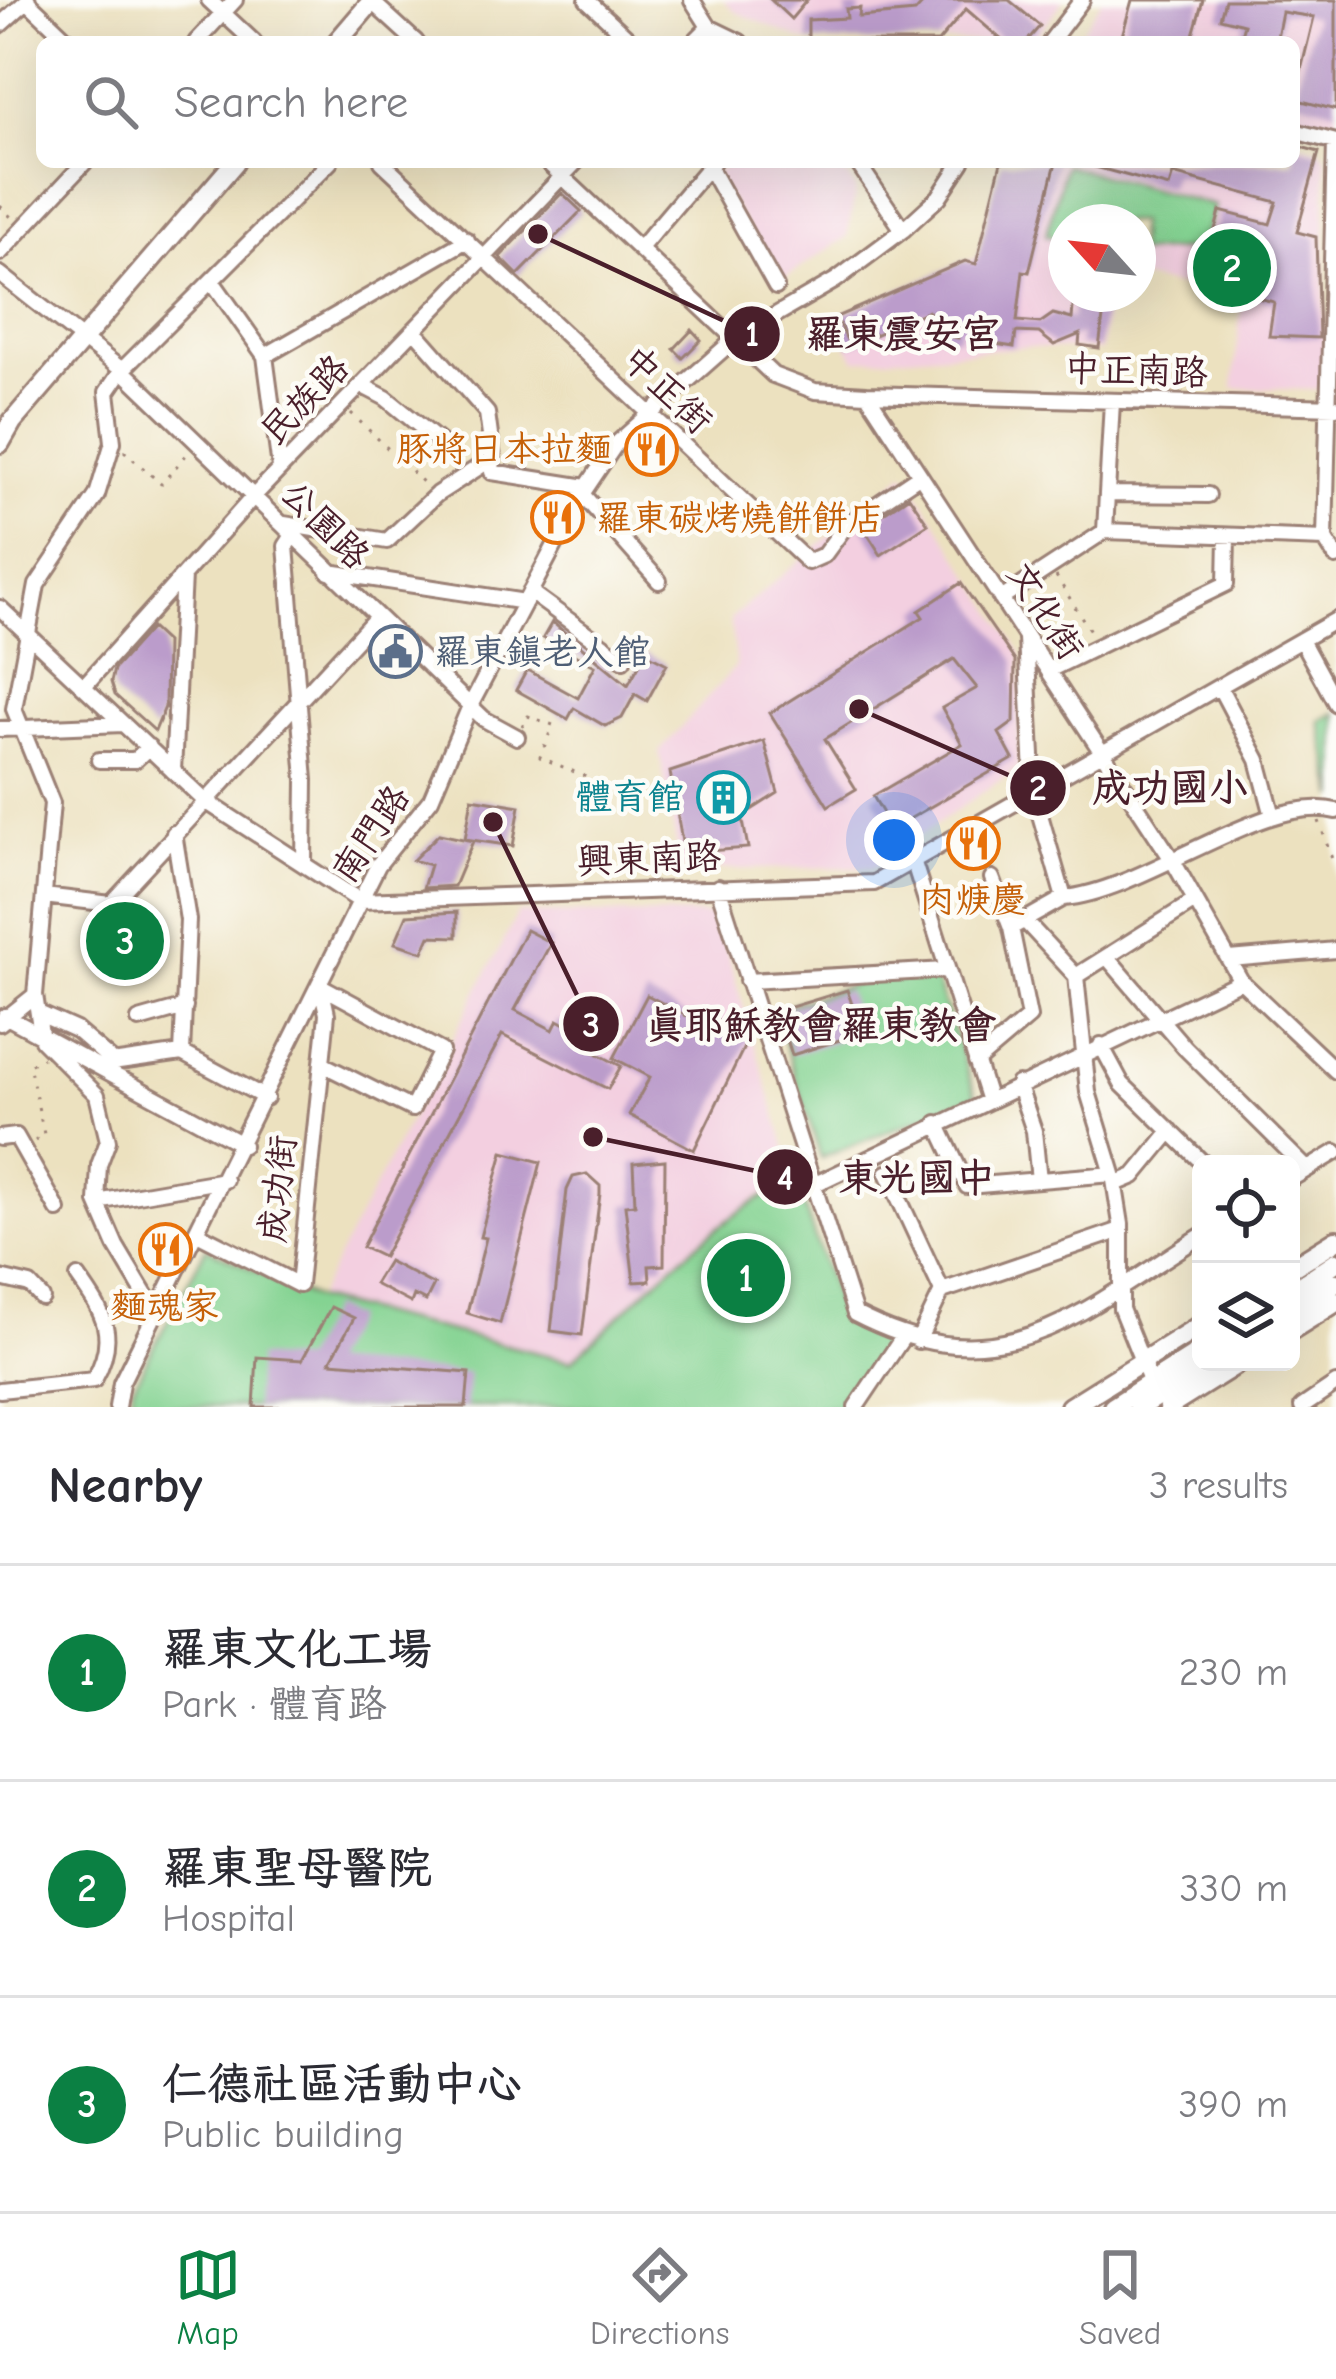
<!DOCTYPE html>
<html lang="en">
<head>
<meta charset="utf-8">
<style>
  :root { --surface:#fff; --page:#f7f7f7; --text:#2b2b33; --muted:#7c7c81; --line:#e1e1e2; --accent:#0b8043 }
  body { margin:0; font-family:"Comic Neue","LXGW WenKai TC",sans-serif; background:var(--page); color:var(--text) }
  .controls { position:absolute; right:36px; bottom:36px; display:grid; overflow:hidden; border-radius:18px; box-shadow:0 12px 48px #0002 }
  .controls button { width:108px; height:108px; display:grid; place-items:center; padding:0; border:0; border-bottom:3px solid var(--line); background:var(--surface); color:var(--text); font:60px sans-serif }
  .compass { position:absolute; left:1048px; top:204px; width:108px; height:108px; border-radius:50%; background:var(--surface); box-shadow:0 12px 48px #0002; rotate:297deg }
  .you { position:absolute; left:894px; top:840px; width:42px; height:42px; margin:-30px; border:9px solid #fff; border-radius:50%; background:#1a73e8; box-shadow:0 0 0 18px #1a73e833 }
  .badge { display:grid; place-items:center; width:78px; height:78px; border-radius:50%; background:var(--accent); color:#fff; font-size:39px; font-weight:700 }
  .pin { position:absolute; translate:-50% -50%; border:6px solid #fff; box-shadow:0 3px 12px #0006 }
  .list { margin:0; padding:0; list-style:none }
  h2 { display:flex; justify-content:space-between; align-items:center; height:156px; margin:0; padding:0 48px; font-size:51px }
  h2 small { font-size:39px; font-weight:400; color:var(--muted) }
  .list li { display:grid; grid-template-columns:78px 1fr auto; gap:36px; align-items:center; box-sizing:border-box; height:216px; padding:0 48px; border-top:3px solid var(--line) }
  .list b { display:block; font-size:45px; white-space:nowrap }
  .list p { margin:0; font-size:39px; white-space:nowrap; color:var(--muted) }
  .list em { font-size:39px; font-style:normal; color:var(--muted) }
  .icon { flex:none; width:66px; height:66px; fill:none; stroke:currentColor; stroke-width:2; stroke-linecap:round; stroke-linejoin:round }
  .map { position:relative; flex:none; width:1336px; height:1407px; overflow:hidden }
  .search { position:absolute; background:var(--surface); box-shadow:0 12px 48px #0002; left:36px; right:36px; top:36px; height:132px; display:flex; align-items:center; gap:30px; box-sizing:border-box; padding:0 42px; border-radius:18px; color:var(--muted); font-size:45px }
  .sheet { height:804px; background:var(--surface) }
  nav { display:flex; justify-content:space-around; align-items:center; box-sizing:border-box; height:168px; border-top:3px solid var(--line); background:var(--surface); font-size:33px; color:var(--muted) }
  nav a { display:grid; justify-items:center; gap:6px }
  nav .on { color:var(--accent) }
  .map>svg:first-child { display:block }
  .built { fill:#f3cfe0 }
  .green { fill:#84d392; stroke:#67795e; stroke-width:3 }
  .building { fill:#bb9ccb }
  .lines { fill:none; stroke-linecap:round; stroke-linejoin:round }
  .minor-casing { stroke:#9b8075; stroke-width:20 }
  .major-casing { stroke:#9b8075; stroke-width:24 }
  .path { stroke:#9b8075; stroke-width:3; stroke-dasharray:3 9; stroke-linecap:butt }
  .minor { stroke:#fff; stroke-width:14 }
  .major { stroke:#fff; stroke-width:18 }
  .labels { text-anchor:middle; dominant-baseline:central; stroke-width:9; stroke-linejoin:round; paint-order:stroke }
  .street-label { font-size:36px; fill:#4a1f2b; stroke:#fdfcf7 }
  .food-label { font-size:36px; fill:#c56008; stroke:#fdfcf7 }
  .service-label { font-size:36px; fill:#4e5e75; stroke:#fdfcf7; text-anchor:start }
  .culture-label { font-size:36px; fill:#0d838f; stroke:#fdfcf7; text-anchor:end }
  .leader { fill:none; stroke:#4a1f2b; stroke-width:4.5 }
  .callout-dot { fill:#4a1f2b; stroke:#fdfcf7; stroke-width:4.5 }
  .mark-label { font-size:36px; text-anchor:middle; font-weight:bold; fill:#fff }
  .callout-label { font-size:39px; text-anchor:middle; font-weight:bold; fill:#4a1f2b; stroke:#fdfcf7; stroke-width:9; stroke-linejoin:round; paint-order:stroke }
</style>
</head>
<body>
<div class="map">
<svg width="1336" height="1407" viewBox="0 0 1336 1407">
  <rect width="100%" height="100%" fill="#fdfcf7"/>
  <filter id="ink" filterUnits="userSpaceOnUse"><feTurbulence type="fractalNoise" baseFrequency=".00833" numOctaves="2"/><feDisplacementMap in="SourceGraphic" scale="24" xChannelSelector="R" yChannelSelector="G"/><feConvolveMatrix kernelMatrix="1 2 1 2 8 2 1 2 1" color-interpolation-filters="sRGB"/></filter>
  <filter id="wash" filterUnits="userSpaceOnUse"><feTurbulence type="fractalNoise" baseFrequency=".004" numOctaves="4" result="noise"/><feDisplacementMap in="SourceGraphic" scale="48" xChannelSelector="R" yChannelSelector="G"/><feGaussianBlur stdDeviation="2.7" result="paint"/><feColorMatrix in="noise" values="0 0 0 0 0 0 0 0 0 0 0 0 0 0 0 0 0 1.4 0 .05"/><feComposite in="paint" operator="in"/></filter>
  <g filter="url(#wash)">
    <rect width="100%" height="100%" fill="#ece1bf"/>
    <path class="built" d="M723 0H1064L1032 42H806L736 12Z
      M1102 0H1336V135L1294 124V42H1075Z
      M1294 142 1322 150 1326 159 1324 381 1317 390 1233 388 1242 298 1138 278V222H1066V294H1108L1101 351 1030 347 856 360 831 318 978 257 1002 162H1294Z
      M731 162H838L856 189 847 237 780 281 714 174Z
      M905 473 1021 653 1018 768 874 867 681 870 659 752 736 666 730 619Z
      M518 913 716 915 796 1182 762 1195 723 1223 571 1361 316 1299Z"/>
    <path class="green" d="M1065 165 1215 206 1201 248 1138 253V222H1066V240L1046 235Z
      M1336 713V798L1320 721Z
      M934 975 976 1096 821 1158 774 1010 861 982Z
      M796 1182 841 1316 887 1342 847 1407H130L133 1386 206 1248 316 1299 571 1361C635 1304 718 1210 796 1182Z"/>
    <g id="blocks">
      <path class="building" d="M771 0H807L791 19Z
        M926 0H1009L1040 26 1026 42H1004L966 9 938 42H808V20L847 18 846 9 860 8 859 17 915 12Z
        M1132 0H1203L1191 42 1122 36Z
        M1225 0H1336V110L1294 99 1314 17 1282 12 1276 42H1239L1244 24 1220 18Z
        M1294 145 1319 152 1297 232 1316 237 1319 338 1269 336 1274 302 1200 283 1191 274 1195 254 1210 249 1220 211 1270 224 1277 202 1173 174 1169 187 1088 165 1294 162Z
        M1001 162H1056L1029 272 1023 271 1017 321 1040 323 1053 314 1072 319 1074 294H1106L1099 348 1079 345 1080 334 1054 345 1039 333 1016 332 1014 347 982 342 984 330 960 327 958 338 939 335 928 311 850 346 836 317 965 261 976 264Z
        M562 193 581 211 518 275 500 257Z
        M692 330 701 340 683 358 674 349Z
        M909 496 928 524 881 555 863 527Z
        M961 583 1015 661 1014 722 999 733 1013 759 892 829 873 796 962 744 942 708 977 688 954 659 825 739 856 789 828 806 770 713 923 617 919 611Z
        M552 622 628 685 646 653 667 664 647 701 635 694 622 718 605 726 574 708 568 719 516 690 527 670 578 698 595 666 543 638Z
        M151 628 166 642 165 707 155 731 115 695 111 682 114 669Z
        M764 741 778 793 742 816 748 848 684 853 670 772Z
        M472 798 520 806 513 846 465 839Z
        M439 834 473 841 454 886 423 888 430 865 413 860Z
        M457 912V937L430 936 423 952 395 943 407 915Z
        M135 923 141 955 116 959 110 928Z
        M526 930 551 943 515 1010 553 1030 558 1020 581 1032 575 1042 621 1066 608 1089 502 1035 383 1257 362 1247Z
        M847 990 862 1033 792 1055 778 1011Z
        M647 995 698 1022 703 1013 749 1037 694 1150 629 1115 650 1077 614 1058Z
        M503 1152 541 1162 500 1323 467 1313 486 1238 480 1237Z
        M665 1160 664 1265 649 1266 650 1281 634 1282 625 1205 635 1204 633 1163Z
        M587 1174 600 1186V1194L582 1335 551 1331 567 1190 573 1177Z
        M388 1261 434 1285 426 1301 414 1295 411 1303 374 1284Z
        M331 1307 354 1318 330 1362 469 1373 466 1407H254L257 1357 302 1360Z"/>
    </g>
  </g>
  <g filter="url(#ink)">
    <use href="#blocks" fill-opacity="0" stroke="#9b8075" stroke-width="3"/>
    <g class="lines">
      <defs>
        <path id="minor" d="M209 0 254 42
          M370 0 416 42
          M587 0 632 42
          M692 0 709 27 740 42
          M27 1 70 42
          M0 25 28 0
          M196 42 235 0
          M694 42 709 27
          M1050 42 1082 0
          M1294 131 1336 142
          M1335 142 1325 539 1336 557
          M382 162 808 562 824 555 846 525 919 476
          M547 162 773 375 815 391 867 394 1336 407
          M857 162 903 230
          M709 167 776 287
          M640 248 713 162
          M0 253 85 162
          M0 274 122 370 484 719 517 737
          M212 281 265 356 280 468
          M414 330 487 413 493 458
          M265 356 467 240
          M361 385 386 398 442 444
          M867 394 1173 861 1241 981 1336 1071
          M582 494 659 581
          M1107 494 1208 495
          M284 524 387 541 437 494 493 458 492 472 586 487
          M1105 531 1112 401
          M293 535 286 546 305 780 304 864
          M329 572 525 602
          M530 592 623 660
          M1001 599 1105 531 1325 539
          M0 608 204 800 360 901 874 883 1336 620
          M1301 640 1336 704
          M1049 670 1226 584 1227 536
          M84 686 254 496 576 162
          M1220 688 1258 760 1273 816
          M0 729 123 724
          M99 760H135L149 747
          M173 771 183 576
          M174 833 188 920 182 1053 266 1098
          M914 863 988 1098
          M992 878 1011 928
          M718 887 855 1314C1004 1391 1079 1312 1201 1236
          M44 896 111 904 376 618
          M1064 898C1145 891 1266 792 1336 811
          M1025 921 1076 976 1088 1092 1113 1174 1121 1224V1309L1154 1391
          M1107 957 1185 1048 1307 1169
          M1230 959 1336 950
          M1076 976 1195 901
          M747 981 946 970
          M321 986 441 1051 412 1109 322 1064
          M35 995 42 1040 97 1095 108 1141 99 1165 97 1202 116 1246 156 1313
          M38 1013 76 1030 111 1060
          M5 1016 243 1145
          M139 1020 185 1007
          M0 1023 35 995 52 803 14 709 37 585 97 495 113 442 107 392 122 370 330 162
          M1101 1045 1122 1084 1204 1164
          M976 1062 1029 1017 1011 928 1064 898 1034 794 1026 638
          M105 1064 182 1053
          M1018 1084 1034 1131 1039 1180
          M937 1123 967 1186 1113 1174
          M0 1138 16 1136 58 1210
          M887 1173 942 1291
          M1291 1179 1336 1152
          M1115 1184 1134 1176 1171 1131
          M811 1186 1241 981
          M97 1202 225 1180
          M197 1233 299 1285 327 1014 321 986
          M0 1278 30 1285 42 1298
          M918 1341 942 1291 1121 1230
          M0 1390 94 1380C118 1337 105 1315 78 1277
          M117 1407 121 1383 360 901 378 865 431 799 470 706 582 494 615 445 736 338 836 280 903 230 939 197 962 162
          M856 1407 903 1337
          M1302 1407 1336 1384"/>
        <path id="major" d="M337 42 373 0
          M0 443 12 422 235 162
          M1291 1268 1336 1240
          M1291 1292 1336 1262
          M1291 1312 1336 1283
          M1291 1330 1336 1302
          M1070 1407 1201 1325
          M1113 1407 1201 1351
          M1139 1407 1212 1362
          M1168 1407 1240 1362"/>
      </defs>
      <use href="#minor" class="minor-casing"/>
      <use href="#major" class="major-casing"/>
      <path class="path" d="M0 206 13 219
        M351 413 426 485
        M124 451 161 484 189 452
        M1056 576 1092 634
        M522 727 528 716 553 725 540 757 609 787
        M1319 821 1332 859
        M35 1141 44 1134 29 1065 43 1058"/>
      <use href="#minor" class="minor"/>
      <use href="#major" class="major"/>
    </g>
  </g>
  <defs>
    <symbol id="restaurant-ring" viewBox="-11 -11 22 22"><circle r="9.5" fill="#fdfcf7" stroke="#e8710a" stroke-width="1.5"/><path d="M-5-6h1v4h1v-4h1v4h1v-4h1v5L-1.5 .5V6h-2V.5L-5-1ZM5-6V6H3V1.5H1.5Q1.5-4 5-6Z" fill="#e8710a"/></symbol>
    <symbol id="civic-ring" viewBox="-11 -11 22 22"><circle r="9.5" fill="#fdfcf7" stroke="#5c6f8a" stroke-width="1.5"/><path d="M-.6-6.5H3V-4.5H.6V-3L4-1V1h2V6H-6V1h2V-1L-.6-3ZM-1.2 2.5V6h2.4V2.5Z" fill="#5c6f8a"/></symbol>
    <symbol id="building-ring" viewBox="-11 -11 22 22"><circle r="9.5" fill="#fdfcf7" stroke="#0f9aa8" stroke-width="1.5"/><path d="M-4-6H4V6H1V3H-1V6H-4ZM-2.5-4.3h1.7v1.8h-1.7ZM.8-4.3h1.7v1.8H.8ZM-2.5-1h1.7V.8h-1.7ZM.8-1h1.7V.8H.8Z" fill="#0f9aa8"/></symbol>
  </defs>
  <g fill-rule="evenodd">
    <use href="#restaurant-ring" x="622" y="420" width="59" height="59"/>
    <use href="#restaurant-ring" x="528" y="488" width="59" height="59"/>
    <use href="#civic-ring" x="366" y="622" width="59" height="59"/>
    <use href="#building-ring" x="694" y="768" width="59" height="59"/>
    <use href="#restaurant-ring" x="944" y="814" width="59" height="59"/>
    <use href="#restaurant-ring" x="136" y="1220" width="59" height="59"/>
  </g>
  <g class="labels">
    <g class="street-label">
      <text transform="translate(1136 371) rotate(2)">中正南路</text>
      <text transform="translate(667 390) rotate(44)">中正街</text>
      <text transform="translate(305 400) rotate(-46)">民族路</text>
      <text transform="translate(325 525) rotate(45)">公園路</text>
      <text transform="translate(1045 611) rotate(57)">文化街</text>
      <text transform="translate(371 834) rotate(-56)">南門路</text>
      <text transform="translate(649 859) rotate(-2)">興東南路</text>
      <text transform="translate(278 1189) rotate(-84)">成功街</text>
    </g>
    <g class="food-label">
      <text x="612" y="449" text-anchor="end">豚將日本拉麵</text>
      <text x="596" y="518" text-anchor="start">羅東碳烤燒餅餅店</text>
      <text x="973" y="900">肉焿慶</text>
      <text x="165" y="1306">麵魂家</text>
    </g>
    <g class="service-label">
      <text x="434" y="652">羅東鎮老人館</text>
    </g>
    <g class="culture-label">
      <text x="684" y="797">體育館</text>
    </g>
  </g>
  <path class="leader" d="M538 234L752 334M859 709L1038 788M493 822L591 1024M593 1137L785 1177"/>
  <g class="callout-dot">
    <circle cx="538" cy="234" r="12"/>
    <circle cx="859" cy="709" r="12"/>
    <circle cx="493" cy="822" r="12"/>
    <circle cx="593" cy="1137" r="12"/>
    <circle cx="752" cy="334" r="30"/>
    <circle cx="1038" cy="788" r="30"/>
    <circle cx="591" cy="1024" r="30"/>
    <circle cx="785" cy="1177" r="30"/>
  </g>
  <g class="mark-label">
    <text x="752" y="346">1</text>
    <text x="1038" y="800">2</text>
    <text x="591" y="1037">3</text>
    <text x="785" y="1190">4</text>
  </g>
  <g class="callout-label">
    <text x="903" y="347">羅東震安宮</text>
    <text x="1170" y="801">成功國小</text>
    <text x="821" y="1038">真耶穌教會羅東教會</text>
    <text x="917" y="1191">東光國中</text>
  </g>
</svg>
<div class="controls">
<button><svg class="icon" aria-label="locate" viewBox="0 0 24 24"><circle cx="12" cy="12" r="6"/><path d="M12 2v4M12 18v4M2 12h4M18 12h4"/></svg></button>
<button><svg class="icon" aria-label="layers" viewBox="0 0 24 24"><path d="M12 4l9 5-9 5-9-5zM3 14l9 5 9-5"/></svg></button>
</div>
<svg class="compass" viewBox="-18 -18 36 36"><path d="M0-13l5 13h-10z" fill="#e53935"/><path d="M0 13l5-13h-10z" fill="#7c7c81"/></svg>
<div class="you"></div>
<div class="pin badge" style="left:746px;top:1278px">1</div>
<div class="pin badge" style="left:1232px;top:268px">2</div>
<div class="pin badge" style="left:125px;top:941px">3</div>
<div class="search"><svg class="icon" aria-label="search" viewBox="0 0 24 24"><circle cx="10" cy="10" r="6"/><path d="M15 15l6 6"/></svg>Search here</div>
</div>
<section class="sheet">
<h2>Nearby<small>3 results</small></h2>
<ul class="list">
<li><span class="badge">1</span><div><b>羅東文化工場</b><p>Park · 體育路</p></div><em>230 m</em></li>
<li><span class="badge">2</span><div><b>羅東聖母醫院</b><p>Hospital</p></div><em>330 m</em></li>
<li><span class="badge">3</span><div><b>仁德社區活動中心</b><p>Public building</p></div><em>390 m</em></li>
</ul>
</section>
<nav>
<a class="on"><svg class="icon" aria-label="map" viewBox="0 0 24 24"><path d="M3 6l6-2 6 2 6-2v14l-6 2-6-2-6 2zM9 4v14M15 6v14"/></svg>Map</a>
<a><svg class="icon" aria-label="directions" viewBox="0 0 24 24"><path d="M12 3l9 9-9 9-9-9zM9 14v-3h6M13 9l2 2-2 2"/></svg>Directions</a>
<a><svg class="icon" aria-label="saved" viewBox="0 0 24 24"><path d="M7 4h10v16l-5-4-5 4z"/></svg>Saved</a>
</nav>
</body>
</html>
